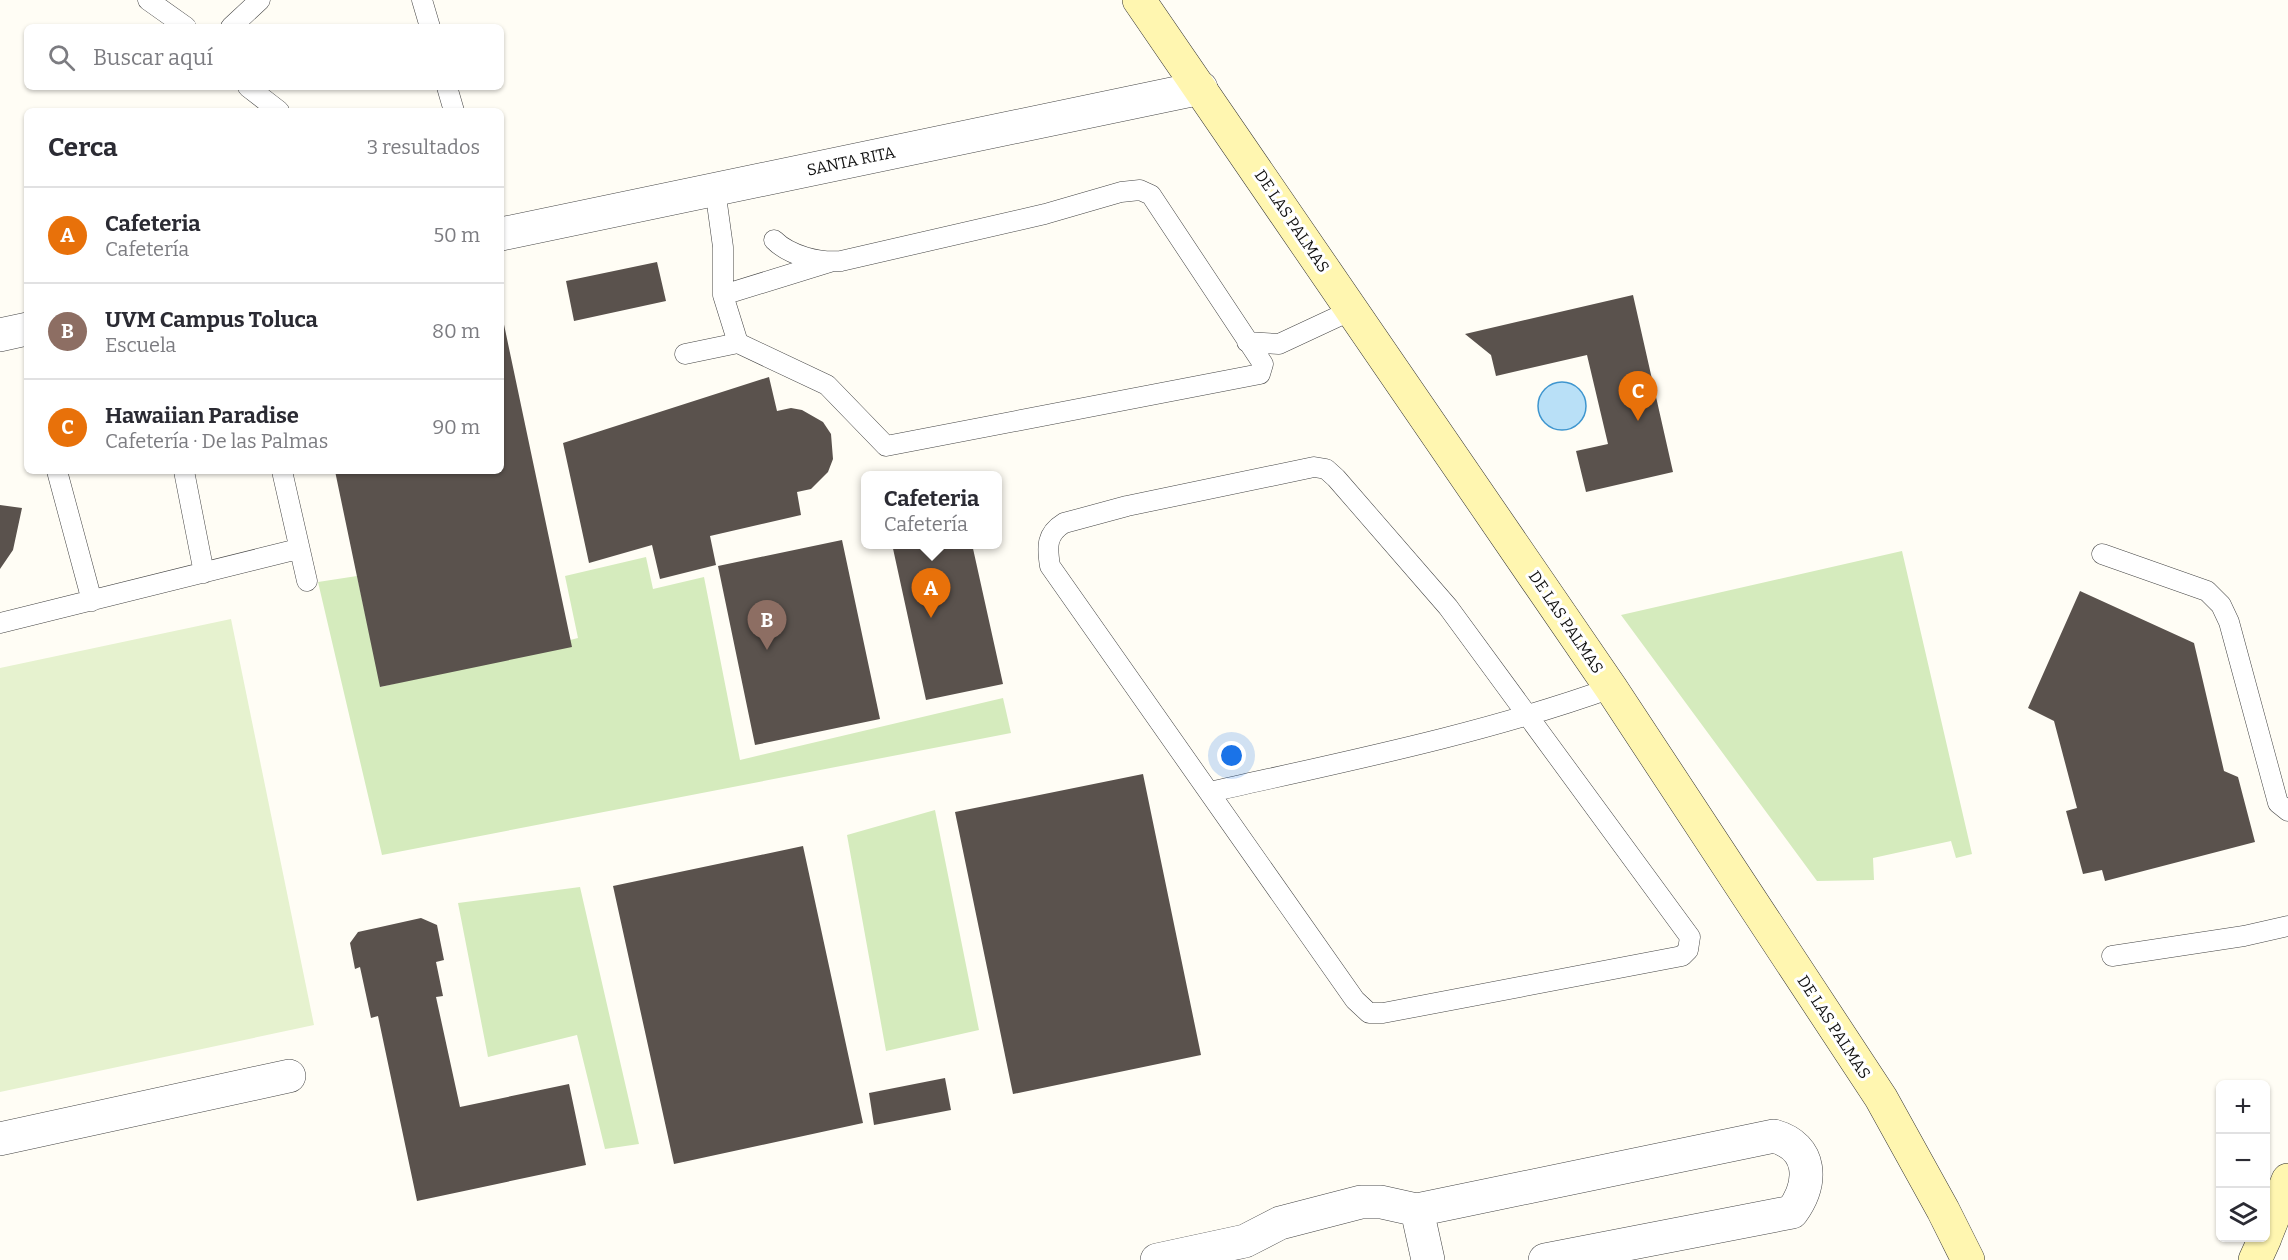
<!DOCTYPE html>
<html lang="es">
<head>
<meta charset="utf-8">
<style>
  :root { --surface:#fff; --page:#f7f7f7; --text:#2b2b33; --muted:#7c7c81; --line:#e1e1e2; --accent:#c4262e }
  body { margin:0; font-family:Bitter,serif; background:var(--page); color:var(--text) }
  .controls { position:absolute; right:18px; bottom:18px; display:grid; overflow:hidden; border-radius:9px; box-shadow:0 2px 4px #0004 }
  .controls button { width:54px; height:54px; display:grid; place-items:center; padding:0; border:0; border-bottom:2px solid var(--line); background:var(--surface); color:var(--text); font:30px sans-serif }
  .you { position:absolute; left:1232px; top:756px; width:21px; height:21px; margin:-15px; border:4px solid #fff; border-radius:50%; background:#1a73e8; box-shadow:0 0 0 9px #1a73e833 }
  .badge { display:grid; place-items:center; width:39px; height:39px; border-radius:50%; background:var(--accent); color:#fff; font-size:20px; font-weight:700 }
  .pin { position:absolute; translate:-50% -50px; filter:drop-shadow(0 2px 3px #0008) }
  .pin::after { content:''; position:absolute; top:32px; width:21px; height:18px; background:inherit; clip-path:polygon(0 0,100% 0,50% 100%) }
  .popup { position:absolute; left:861px; top:471px; width:141px; height:78px; box-sizing:border-box; display:grid; place-content:center; border-radius:9px; background:var(--surface); filter:drop-shadow(0 2px 4px #0005); font-size:20px; white-space:nowrap; color:var(--muted) }
  .popup b { font-size:22px; color:var(--text) }
  .popup::after { content:''; position:absolute; left:50%; top:100%; margin-left:-12px; border:12px solid transparent; border-top-color:var(--surface) }
  .list { margin:0; padding:0; list-style:none }
  h2 { display:flex; justify-content:space-between; align-items:center; height:78px; margin:0; padding:0 24px; font-size:26px }
  h2 small { font-size:20px; font-weight:400; color:var(--muted) }
  .list li { display:grid; grid-template-columns:39px 1fr auto; gap:18px; align-items:center; box-sizing:border-box; height:96px; padding:0 24px; border-top:2px solid var(--line) }
  .list b { display:block; font-size:22px; white-space:nowrap }
  .list p { margin:0; font-size:20px; white-space:nowrap; color:var(--muted) }
  .list em { font-size:20px; font-style:normal; color:var(--muted) }
  .icon { flex:none; width:33px; height:33px; fill:none; stroke:currentColor; stroke-width:2; stroke-linecap:round; stroke-linejoin:round }
  .map { position:relative; flex:none; width:2288px; height:1260px; overflow:hidden }
  .search { position:absolute; background:var(--surface); box-shadow:0 2px 4px #0004; left:24px; top:24px; width:480px; height:66px; display:flex; align-items:center; gap:15px; box-sizing:border-box; padding:0 21px; border-radius:9px; color:var(--muted); font-size:22px }
  .panel { position:absolute; background:var(--surface); box-shadow:0 2px 4px #0004; left:24px; top:108px; width:480px; height:366px; border-radius:9px }
  .map>svg:first-child { display:block }
  .green { fill:#d5ebbd }
  .pitch { fill:#e6f2cf }
  .water { fill:#b9e0f7; stroke:#3f96cf; stroke-width:1.5 }
  .building { fill:#5a524d }
  .lines { fill:none; stroke-linecap:round; stroke-linejoin:round }
  .lane-casing { stroke:#444; stroke-width:21 }
  .street-casing { stroke:#444; stroke-width:34 }
  .secondary-casing { stroke:#333; stroke-width:34 }
  .lane { stroke:#fff; stroke-width:20 }
  .street { stroke:#fff; stroke-width:33 }
  .secondary { stroke:#fff6b0; stroke-width:33 }
  .labels { text-anchor:middle; dominant-baseline:central; stroke-width:6; stroke-linejoin:round; paint-order:stroke }
  .street-label { font-size:16px; fill:#111; stroke:#fff }
</style>
</head>
<body>
<div class="map">
<svg width="2288" height="1260" viewBox="0 0 2288 1260">
  <rect width="100%" height="100%" fill="#fffdf5"/>
  <path class="green" d="M1902 551 1972 854 1956 858 1951 841 1873 858 1874 880 1817 881 1621 615Z
    M646 557 653 589 704 577 740 760 1003 698 1011 733 382 855 318 582 357 576 381 687 578 638 565 576Z
    M935 810 979 1030 886 1051 847 835Z
    M580 887 639 1144 605 1149 577 1035 488 1057 458 903Z"/>
  <path class="pitch" d="M231 619 314 1025 0 1092V668Z"/>
  <path class="water" d="M1538 406a24 24 0 1 1 48 0a24 24 0 1 1-48 0Z"/>
  <path class="building" d="M657 262 666 301 574 321 566 281Z
    M1633 295 1673 472 1586 492 1576 451 1608 444 1587 355 1496 376 1491 355 1465 334Z
    M502 315 572 647 380 687 335 471H501Z
    M769 377 777 411 791 408 802 410 823 422 831 434 833 459 828 472 811 489 797 492 801 515 710 536 716 565 660 579 652 545 589 563 563 443Z
    M0 505 22 508 13 550 0 569Z
    M842 540 880 719 755 745 718 566Z
    M892 544H972L1003 684 926 700Z
    M2080 591 2194 643 2224 771 2238 777 2255 842 2105 881 2102 870 2083 874 2066 811 2077 808 2054 721 2028 708Z
    M1143 774 1201 1055 1013 1094 955 812Z
    M803 846 863 1123 674 1164 613 886Z
    M421 918 437 925 444 960 436 962 443 996 436 997 460 1107 569 1084 586 1165 417 1201 378 1016 371 1018 360 967 355 969 350 943 358 932Z
    M945 1078 951 1110 874 1125 869 1093Z"/>
  <g class="lines">
    <defs>
      <path id="lane" d="M148 0 186 27
        M422 0 430 27
        M231 27 260 0
        M248 87 279 111
        M447 87 454 111
        M715 189 723 247V295L738 343
        M723 295 830 262
        M1247 342 1279 344 1352 310
        M685 354 738 343 827 385 886 446 1260 374 1263 364 1151 195 1140 190 1121 192 1045 214 841 261C820 263 790 256 774 240
        M1314 467 1326 469 1336 478 1448 607 1690 937 1688 950 1682 956 1383 1013H1369L1355 1000 1050 566C1047 547 1046 534 1064 523L1127 506Z
        M57 471 92 601
        M184 471 204 573
        M282 471 307 581
        M2102 554 2207 591 2221 605 2229 622 2278 803 2288 811
        M0 623 298 549
        M1210 792C1343 762 1483 734 1611 688
        M2112 956 2244 936 2288 926"/>
      <path id="street" d="M501 234 1201 88
        M0 335 27 329
        M0 1139 289 1076
        M1417 1210 1428 1260
        M1157 1260 1245 1241 1280 1223 1361 1202H1381L1417 1210 1774 1136C1813 1147 1813 1183 1792 1212L1545 1260"/>
      <path id="secondary" d="M1139 0 1611 688 1881 1098 1943 1210 1968 1260
        M2266 1235 2288 1180
        M2255 1260 2265 1238"/>
    </defs>
    <use href="#lane" class="lane-casing"/>
    <use href="#street" class="street-casing"/>
    <use href="#secondary" class="secondary-casing"/>
    <use href="#lane" class="lane"/>
    <use href="#street" class="street"/>
    <use href="#secondary" class="secondary"/>
  </g>
  <g class="labels">
    <g class="street-label">
      <text transform="translate(851 161) rotate(-12)">SANTA RITA</text>
      <text transform="translate(1292 221) rotate(56)">DE LAS PALMAS</text>
      <text transform="translate(1566 622) rotate(56)">DE LAS PALMAS</text>
      <text transform="translate(1834 1027) rotate(57)">DE LAS PALMAS</text>
    </g>
  </g>
</svg>
<div class="controls">
<button>+</button>
<button>−</button>
<button><svg class="icon" aria-label="layers" viewBox="0 0 24 24"><path d="M12 4l9 5-9 5-9-5zM3 14l9 5 9-5"/></svg></button>
</div>
<div class="you"></div>
<div class="pin badge" style="left:931px;top:618px;background:#e8710a">A</div>
<div class="popup"><b>Cafeteria</b>Cafetería</div>
<div class="pin badge" style="left:767px;top:650px;background:#8d6e63">B</div>
<div class="pin badge" style="left:1638px;top:421px;background:#e8710a">C</div>
<div class="search"><svg class="icon" aria-label="search" viewBox="0 0 24 24"><circle cx="10" cy="10" r="6"/><path d="M15 15l6 6"/></svg>Buscar aquí</div>
<section class="panel">
<h2>Cerca<small>3 resultados</small></h2>
<ul class="list">
<li><span class="badge" style="background:#e8710a">A</span><div><b>Cafeteria</b><p>Cafetería</p></div><em>50 m</em></li>
<li><span class="badge" style="background:#8d6e63">B</span><div><b>UVM Campus Toluca</b><p>Escuela</p></div><em>80 m</em></li>
<li><span class="badge" style="background:#e8710a">C</span><div><b>Hawaiian Paradise</b><p>Cafetería · De las Palmas</p></div><em>90 m</em></li>
</ul>
</section>
</div>
</body>
</html>
